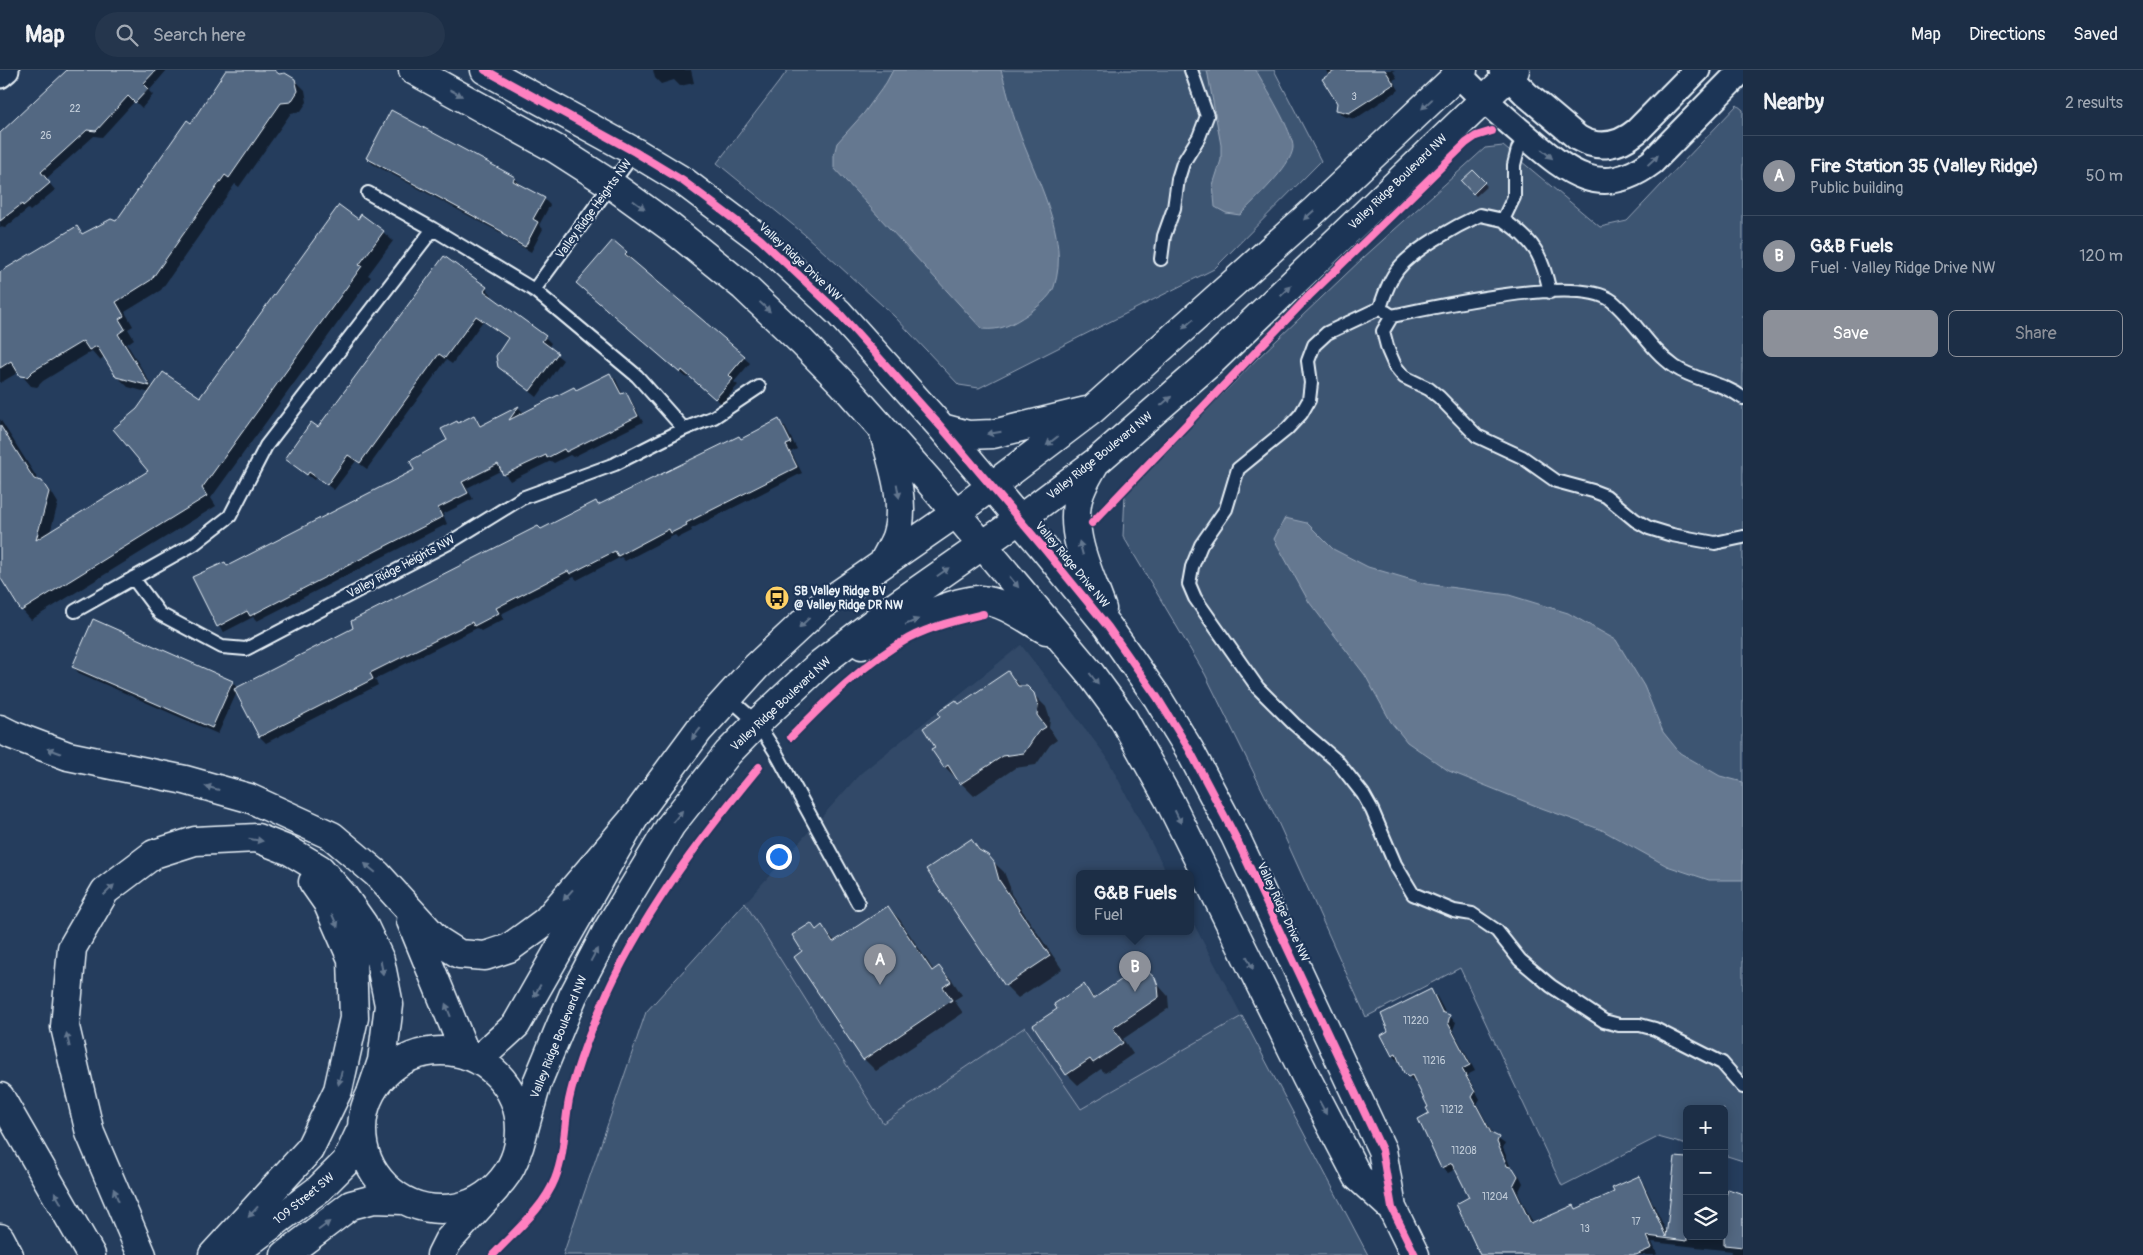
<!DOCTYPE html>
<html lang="en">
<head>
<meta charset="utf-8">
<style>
  :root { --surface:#1c2e46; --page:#25364d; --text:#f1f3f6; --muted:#a0a8b3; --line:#3a4a5f; --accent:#8c9099 }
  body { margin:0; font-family:Pangolin,sans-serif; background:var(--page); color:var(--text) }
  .controls { position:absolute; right:15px; bottom:15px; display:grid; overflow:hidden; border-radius:8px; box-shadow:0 2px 12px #0003 }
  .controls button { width:45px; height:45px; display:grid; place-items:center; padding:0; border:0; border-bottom:1px solid var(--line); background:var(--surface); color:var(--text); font:25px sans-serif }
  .you { position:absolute; left:778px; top:786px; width:18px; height:18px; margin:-12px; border:4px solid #fff; border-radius:50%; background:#1a73e8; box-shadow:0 0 0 8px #1a73e833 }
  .badge { display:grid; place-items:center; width:32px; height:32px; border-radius:50%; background:var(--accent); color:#fff; font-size:16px; font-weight:700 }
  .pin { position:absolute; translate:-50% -41px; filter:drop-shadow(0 1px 2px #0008) }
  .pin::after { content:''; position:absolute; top:26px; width:18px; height:15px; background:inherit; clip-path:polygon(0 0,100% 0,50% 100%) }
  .popup { position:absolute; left:1076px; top:800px; width:118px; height:65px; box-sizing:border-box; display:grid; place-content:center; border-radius:8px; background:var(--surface); filter:drop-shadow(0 1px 4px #0005); font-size:16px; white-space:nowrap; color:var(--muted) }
  .popup b { font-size:19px; color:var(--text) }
  .popup::after { content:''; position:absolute; left:50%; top:100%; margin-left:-10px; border:10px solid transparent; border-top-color:var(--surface) }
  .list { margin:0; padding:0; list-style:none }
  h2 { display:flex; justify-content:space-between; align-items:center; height:65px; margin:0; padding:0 20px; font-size:21px }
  h2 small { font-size:16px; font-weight:400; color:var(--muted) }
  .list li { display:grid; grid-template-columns:32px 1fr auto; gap:15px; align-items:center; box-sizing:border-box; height:80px; padding:0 20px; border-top:1px solid var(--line) }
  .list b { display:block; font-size:19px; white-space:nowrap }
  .list p { margin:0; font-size:16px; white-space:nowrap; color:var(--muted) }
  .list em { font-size:16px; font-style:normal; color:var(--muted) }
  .actions { display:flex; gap:10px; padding:15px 20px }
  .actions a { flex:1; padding:11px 0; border:1px solid var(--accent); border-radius:8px; text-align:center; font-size:18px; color:var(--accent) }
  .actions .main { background:var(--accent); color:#fff }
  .icon { flex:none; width:28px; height:28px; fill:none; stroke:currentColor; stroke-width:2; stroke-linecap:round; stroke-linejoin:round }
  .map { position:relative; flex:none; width:1743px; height:1185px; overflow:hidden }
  header { display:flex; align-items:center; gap:30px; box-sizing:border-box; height:70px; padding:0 25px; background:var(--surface); border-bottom:1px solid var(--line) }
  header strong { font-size:24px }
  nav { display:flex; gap:28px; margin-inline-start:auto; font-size:18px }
  .search { width:350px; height:45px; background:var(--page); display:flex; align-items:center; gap:12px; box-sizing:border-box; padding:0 18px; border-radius:28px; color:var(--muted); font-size:19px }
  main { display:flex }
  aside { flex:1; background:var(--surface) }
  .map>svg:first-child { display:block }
  .built { fill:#334a68 }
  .green { fill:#3e5472; stroke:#93a2b5 }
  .water { fill:#657890; stroke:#99a8ba }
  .shadow { fill:#0007 }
  .building { fill:#536782; stroke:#e8f1f8 }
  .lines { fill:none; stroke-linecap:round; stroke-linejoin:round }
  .service-casing { stroke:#e8f1f8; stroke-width:16 }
  .minor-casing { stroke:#e8f1f8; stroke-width:29 }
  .tertiary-casing { stroke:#e8f1f8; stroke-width:31 }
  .motorway-casing { stroke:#e8f1f8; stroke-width:31 }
  .service { stroke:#1d3557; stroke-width:12 }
  .minor { stroke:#1d3557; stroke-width:25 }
  .tertiary { stroke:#1d3557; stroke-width:28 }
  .motorway { stroke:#1d3557; stroke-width:28 }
  .cycleway-casing { stroke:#1d3557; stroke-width:11 }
  .cycleway { stroke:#ff80c0; stroke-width:8 }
  .oneway { fill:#64778f }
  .labels { text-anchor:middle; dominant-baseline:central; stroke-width:4.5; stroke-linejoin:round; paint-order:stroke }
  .number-label { font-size:10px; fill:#c3ceda }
  .street-label { font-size:12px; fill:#e8f1f8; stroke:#1d3557 }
  .poi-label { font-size:12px; font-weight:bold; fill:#e8f1f8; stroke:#1d3557; text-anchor:start }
</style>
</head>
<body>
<header>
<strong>Map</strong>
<div class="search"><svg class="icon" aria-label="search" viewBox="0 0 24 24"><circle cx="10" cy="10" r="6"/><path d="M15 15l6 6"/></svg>Search here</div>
<nav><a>Map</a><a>Directions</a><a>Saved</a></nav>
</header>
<main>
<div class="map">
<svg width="1743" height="1185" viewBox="0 0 1743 1185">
  <rect width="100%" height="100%" fill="#253d5d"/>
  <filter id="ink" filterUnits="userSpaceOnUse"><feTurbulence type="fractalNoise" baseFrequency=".02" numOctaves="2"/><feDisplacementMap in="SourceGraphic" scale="10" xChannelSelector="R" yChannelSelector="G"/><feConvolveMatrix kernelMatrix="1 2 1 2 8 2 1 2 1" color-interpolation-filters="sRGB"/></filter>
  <g filter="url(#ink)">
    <path class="built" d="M1021 575 1106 686 1167 803H1080V861H1190V847L1242 946 1081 1039 1025 957 883 1053 745 833 860 704Z"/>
    <path class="green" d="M788 0H1274L1321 91 1214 199 979 318 959 315 894 246 804 164 717 93Z
      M1737 35 1743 40V1091L1724 1085V1039H1687V1075L1658 1067 1562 1116 1460 898 1366 947 1277 750 1205 604 1123 466 1125 424 1258 288 1363 188 1485 78 1503 76 1600 157 1627 151Z
      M745 833 883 1053 1025 957 1081 1039 1242 946 1368 1185H563L646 942Z"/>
    <path class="water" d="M893 0H1001C1007 20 1011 40 1018 59 1034 105 1071 167 1054 217 1050 228 1037 237 1028 244 1013 254 1001 261 982 259L834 98V85L837 73 864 43 886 13Z
      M1207 0H1256C1264 15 1294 63 1293 78 1291 97 1254 130 1240 145L1226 143 1215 137 1213 115 1221 90V75Z
      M1285 448 1307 453 1333 479 1368 497 1426 514 1509 525 1568 543 1616 570 1644 616 1663 662 1680 683 1720 706 1743 712V810H1709L1667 796 1602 760 1536 736 1449 701 1407 672 1391 652 1365 605 1309 532 1274 469Z"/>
    <path class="shadow" d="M89 0H167L149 21 153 25 142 38 135 31 102 67 94 66 46 109 55 120 30 141 28 139 5 158 0 157V66Z
      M228 0H271L279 5 295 10 305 20 307 32 301 41 291 43 239 117 235 114 161 220 125 242 133 256 128 259 134 269 127 274 153 318 200 329 358 150 383 162 393 171 368 205 371 207 211 428 216 436 31 550 22 540 0 505V349L39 411 52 423 58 433 50 463 150 401 138 340 150 323 128 317 117 306 105 286 100 290 92 281 43 311 37 317 31 316 19 302 0 313V204L77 158 83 164 117 153 191 55Z
      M653 0H691L694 13 680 16 674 10 661 14 655 8Z
      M1326 0H1395L1393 1 1397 8 1393 10 1399 20 1355 49 1343 46 1337 40 1338 33Z
      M367 88 514 108 520 114 519 116 544 129 550 135 539 155 543 159 531 182 510 170 503 164 373 94Z
      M1473 102 1487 116 1476 126 1463 111Z
      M626 183 632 189 631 190 750 293 734 312 738 315 722 334 689 305 687 308 584 218Z
      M486 218 492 225 490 227 545 267 551 273 548 278 563 290 537 327 499 296 509 270 483 251 452 294 446 290 367 399 356 391 334 420 316 407 314 410 286 389 319 359Z
      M610 304 616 310 623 325 625 324 631 330 643 352 573 387 570 385 554 393 551 391 510 411 502 400 467 418 473 429 443 444 447 454 257 551 253 547 224 562 218 556 225 493 228 497 416 400 448 371 458 355 474 346 482 356 519 338 525 344Z
      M779 351 785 357 797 379 791 382 802 403 691 459 692 461 678 468 675 465 625 491 621 487 577 510 574 507 501 544 504 549 481 561 477 558 375 609 378 615 266 673 260 667 237 622 218 664 79 603 73 597 232 612 238 618 596 432 599 436Z
      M1008 603 1022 617 1027 618 1046 637 1050 649 1049 658 1057 670 1050 675 1036 695 1015 698 974 726 945 697 937 677 959 635Z
      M971 771 1004 802 1010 817 1011 824 1062 899 1018 928 1006 916 928 800Z
      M888 837 900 850 934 901 939 898 952 910 962 925 954 930 963 943 876 1001 864 989 804 882 811 854 817 860 822 857 836 872Z
      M1146 901 1168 926 1169 938 1123 969 1133 984 1105 1003 1101 999 1078 1015 1067 1004 1059 940 1083 916 1096 929Z
      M1431 921 1437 927 1446 944 1456 952 1453 960 1475 1001 1467 1005 1480 1029 1477 1034 1494 1066 1505 1074 1503 1078 1511 1098 1519 1105 1523 1113 1518 1123 1534 1155 1574 1136 1578 1140 1615 1123 1638 1108 1644 1114 1668 1165 1724 1166V1119L1740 1124 1743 1122V1185H1731L1732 1181 1652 1172 1657 1184 1655 1185H1478L1481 1184 1471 1128 1456 1099 1448 1103 1442 1097 1429 1037 1417 1011 1415 1012 1409 1007 1400 991 1399 992 1393 986 1390 962Z"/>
    <path class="building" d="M67 0H156L143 14 148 19 135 33 128 26 96 61 87 60 41 102 50 113 23 136 22 134 0 151V63Z
      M226 0H274L279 4 285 3 295 9 298 21 291 32 281 33 229 108 225 105 151 210 116 232 124 246 119 249 125 259 118 264 150 316 116 307 97 276 89 280 83 271 33 301 27 307 20 306 11 291 0 298V202L77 156 82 164 111 149 116 151 187 50 191 53Z
      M1336 0H1385L1394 14 1349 43 1336 40 1337 33 1322 9Z
      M391 40 515 107 513 111 545 128 533 149 538 152 525 177 502 164 503 162 366 88Z
      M1473 100 1485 112 1473 124 1461 111Z
      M339 135 358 149 361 144 384 161 359 195 362 196 202 418 207 426 21 541 0 507V355L34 409 42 411 49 422 36 470 148 401 113 359 137 339 163 302 200 327Z
      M613 170 627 182 625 184 745 286 729 305 733 309 715 329 682 300 680 303 576 213Z
      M444 186 487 217 484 221 546 266 542 271 558 283 530 321 498 297 496 286 508 268 476 246 445 288 439 284 360 393 348 385 327 415 309 402 307 405 285 389 311 352 318 357Z
      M610 303 621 324 626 322 638 346 566 382 564 379 547 388 546 385 503 405 498 394 462 412 468 423 438 438 442 447 250 546 247 541 217 557 192 507 225 492 227 496 414 400 410 391 447 370 441 359 457 351 458 353 474 345 480 356 519 336 509 350 574 317 576 320Z
      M779 349 791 373 786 375 797 397 686 453 687 455 671 463 669 459 618 486 615 481 570 504 568 501 496 538 499 543 474 556 472 552 370 603 373 609 259 667 234 619 353 558 351 551 538 456 541 459 596 431 598 435 739 366 741 369Z
      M93 549 233 611 212 658 72 597Z
      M1008 601 1018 616H1027L1034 623 1038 636 1037 645 1046 657 1038 662 1024 683 1003 686 960 714 948 695 944 698 931 679 935 677 923 658 940 646 938 642 956 630 959 634Z
      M971 769 979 780 988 785 994 792 999 810 1050 886 1005 916 926 799Z
      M888 836 932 901 939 896 951 912 943 917 952 930 863 990 794 887 802 881 792 865 811 853 816 860 822 855 833 872Z
      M1140 897 1146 900 1155 908 1158 916 1159 927 1113 958 1123 973 1093 993 1090 989 1066 1005 1033 955 1057 939 1054 934 1084 914 1093 929Z
      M1431 919 1442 942 1450 945 1448 953 1470 995 1462 999 1475 1022 1472 1027 1491 1063 1499 1067 1497 1072 1507 1096 1513 1098 1518 1106 1513 1116 1531 1154 1574 1135 1576 1139 1614 1122 1612 1118 1639 1106 1666 1167 1675 1087 1687 1088V1171L1647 1166 1652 1178 1636 1185H1480L1456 1134 1469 1127 1452 1093 1441 1098 1418 1049 1429 1043 1426 1038 1428 1037 1412 1005 1408 1007 1404 1003 1396 984 1392 986 1381 965 1388 961 1381 944Z
      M1728 1119 1743 1124V1177L1724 1175V1133Z"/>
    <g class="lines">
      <defs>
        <path id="service" d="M1526 66 1518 79 1514 95V127L1503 150 1480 145C1456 156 1414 179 1398 199 1389 210 1384 225 1380 238L1327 263 1314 275 1308 291 1311 313 1309 330 1301 344 1287 359 1238 399 1226 439 1201 475 1192 497 1189 514 1195 528 1258 618 1294 654 1337 691 1363 724 1372 740 1395 794 1413 824 1454 841 1472 844 1497 861 1520 890 1551 916 1604 951 1619 955H1640L1655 959 1722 993 1743 1017
          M368 123 433 159 534 220 637 306 684 359
          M1503 150C1535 171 1542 186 1550 222
          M1161 189 1164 166 1174 138 1178 109 1183 93 1199 67 1207 46 1191 0
          M534 220 635 82
          M1386 242 1392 246C1434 237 1579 204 1612 231 1635 250 1649 279 1675 297 1696 311 1722 312 1743 328
          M1392 246 1383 261 1388 280 1395 296 1404 307 1429 319 1439 327 1477 366 1522 387 1556 411 1593 421 1606 426 1635 450 1649 458 1672 465 1715 473 1743 467
          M133 508 160 544 222 577 246 579 449 473 522 428 615 394 684 359 714 347 759 317
          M75 541 194 474 230 446 266 376 433 159
          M728 627 757 653 775 681 858 833"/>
        <path id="minor" d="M1455 0C1475 23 1499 43 1522 63 1563 98 1598 133 1652 92L1742 0
          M1502 0 1526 24 1578 68C1599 80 1619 76 1637 61L1697 0
          M0 5 6 0"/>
        <path id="tertiary" d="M413 0 556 79 612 115 670 157 744 217 802 272 843 314 928 410 1090 603 1123 648 1169 730 1307 1009 1358 1107 1392 1138
          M485 0 635 82 683 111 760 169 839 243 942 358 1041 475 1108 557 1157 627 1189 679 1235 766 1382 1080 1392 1138 1415 1185
          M942 358 968 365 993 364 1086 341
          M884 363C893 396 907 433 896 467 893 475 888 483 884 491
          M1094 395C1087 407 1079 420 1077 434 1071 469 1091 507 1102 539
          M862 575C889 562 953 529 980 530 1004 531 1026 549 1046 560
          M362 1060a79 79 0 1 1 158 0a79 79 0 1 1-158 0Z
          M478 990 516 955 634 748 699 660 756 597 819 538 956 443 1092 340 1315 140 1463 0
          M519 1077 537 1013 573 926 607 861 671 755 728 683 757 653 820 594 890 540 1020 449 1096 392 1211 292 1515 0
          M232 1185 319 1119 346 1092 361 1060
          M285 1185 351 1135 374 1129 403 1130"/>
        <path id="motorway" d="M0 659 12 665 68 686 185 710 249 728 332 766 377 804 437 870 459 884 485 886 509 878 546 851 634 748
          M411 851 466 985
          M0 1027 91 1185
          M0 1168 9 1185
          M142 1185 90 1063 65 957 72 878 105 821 154 784 195 771 257 768 290 781 320 799 342 824 363 854 380 890 389 935 382 991 372 1020
          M213 1185 309 1080 338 1020 354 948 352 889 327 832 313 812
          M441 1185 448 1171 496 1118"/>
      </defs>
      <use href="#service" class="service-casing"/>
      <use href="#minor" class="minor-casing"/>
      <use href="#tertiary" class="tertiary-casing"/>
      <use href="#motorway" class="motorway-casing"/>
      <use href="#service" class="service"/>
      <use href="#minor" class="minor"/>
      <use href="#tertiary" class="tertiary"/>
      <use href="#motorway" class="motorway"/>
      <defs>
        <path id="cycleway" d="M485 0 635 82 683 111 760 169 839 243 942 358 1041 475 1108 557 1157 627 1189 679 1235 766 1382 1080 1392 1138 1415 1185
          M1092 453 1309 226 1466 73 1476 66 1492 61
          M791 667C827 630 864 593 909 568 932 556 958 550 983 544
          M493 1185C515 1161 543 1139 555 1109 565 1084 564 1056 569 1030 576 998 588 967 601 937 639 848 698 771 759 697"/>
      </defs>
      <use href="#cycleway" class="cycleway-casing"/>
      <use href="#cycleway" class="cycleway"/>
    </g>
    <defs><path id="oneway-solid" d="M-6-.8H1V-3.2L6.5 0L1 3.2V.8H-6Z" transform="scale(1.25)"/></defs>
    <g class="oneway">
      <use href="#oneway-solid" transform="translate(456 23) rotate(28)"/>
      <use href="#oneway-solid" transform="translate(1427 34) rotate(137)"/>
      <use href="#oneway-solid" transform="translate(1547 84) rotate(40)"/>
      <use href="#oneway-solid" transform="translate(1653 90) rotate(-43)"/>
      <use href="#oneway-solid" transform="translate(639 135) rotate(36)"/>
      <use href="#oneway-solid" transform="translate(1309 145) rotate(138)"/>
      <use href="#oneway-solid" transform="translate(1286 221) rotate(-44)"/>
      <use href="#oneway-solid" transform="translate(765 237) rotate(43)"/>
      <use href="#oneway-solid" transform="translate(1188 254) rotate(138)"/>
      <use href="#oneway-solid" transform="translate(1166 331) rotate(-41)"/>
      <use href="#oneway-solid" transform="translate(994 363) rotate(171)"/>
      <use href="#oneway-solid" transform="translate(1052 371) rotate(142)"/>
      <use href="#oneway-solid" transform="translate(898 421) rotate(80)"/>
      <use href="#oneway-solid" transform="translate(1081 478) rotate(-105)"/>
      <use href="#oneway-solid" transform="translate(943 502) rotate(-35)"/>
      <use href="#oneway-solid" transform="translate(1014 512) rotate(50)"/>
      <use href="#oneway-solid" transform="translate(912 552) rotate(-23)"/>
      <use href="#oneway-solid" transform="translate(804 553) rotate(137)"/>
      <use href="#oneway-solid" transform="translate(1094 609) rotate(53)"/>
      <use href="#oneway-solid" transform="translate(696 664) rotate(128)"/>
      <use href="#oneway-solid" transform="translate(54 681) rotate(-160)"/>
      <use href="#oneway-solid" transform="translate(212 718) rotate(-165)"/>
      <use href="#oneway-solid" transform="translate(678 746) rotate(-51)"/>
      <use href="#oneway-solid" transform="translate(1178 747) rotate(64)"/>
      <use href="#oneway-solid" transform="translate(256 770) rotate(9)"/>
      <use href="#oneway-solid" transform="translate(370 798) rotate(-140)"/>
      <use href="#oneway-solid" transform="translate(109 820) rotate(-44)"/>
      <use href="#oneway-solid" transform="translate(568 825) rotate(131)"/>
      <use href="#oneway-solid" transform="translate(335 851) rotate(66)"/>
      <use href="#oneway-solid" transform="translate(594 885) rotate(-62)"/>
      <use href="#oneway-solid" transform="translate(1250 893) rotate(64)"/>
      <use href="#oneway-solid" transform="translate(382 898) rotate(79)"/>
      <use href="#oneway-solid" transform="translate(537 921) rotate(119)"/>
      <use href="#oneway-solid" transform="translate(448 940) rotate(-112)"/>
      <use href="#oneway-solid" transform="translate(68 970) rotate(-103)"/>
      <use href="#oneway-solid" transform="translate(340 1008) rotate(103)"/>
      <use href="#oneway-solid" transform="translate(1323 1038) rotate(62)"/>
      <use href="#oneway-solid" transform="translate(116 1125) rotate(-112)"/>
      <use href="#oneway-solid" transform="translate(58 1128) rotate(-120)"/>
      <use href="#oneway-solid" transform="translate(253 1142) rotate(132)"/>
      <use href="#oneway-solid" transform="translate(324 1156) rotate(-37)"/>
    </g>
  </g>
  <defs>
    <symbol id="bus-disc" viewBox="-11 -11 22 22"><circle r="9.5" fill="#ffd166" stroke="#1d3557"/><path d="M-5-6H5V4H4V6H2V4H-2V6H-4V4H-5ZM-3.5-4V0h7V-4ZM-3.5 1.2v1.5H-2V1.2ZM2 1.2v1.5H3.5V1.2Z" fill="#111"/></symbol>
  </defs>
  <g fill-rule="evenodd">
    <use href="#bus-disc" x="763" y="514" width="28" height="28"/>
  </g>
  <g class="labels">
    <g class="number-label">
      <text x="1354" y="27">3</text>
      <text x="75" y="39">22</text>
      <text x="46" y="66">26</text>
      <text x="1416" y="951">11220</text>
      <text x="1434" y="991">11216</text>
      <text x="1452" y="1040">11212</text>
      <text x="1464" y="1081">11208</text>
      <text x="1495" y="1127">11204</text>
      <text x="1636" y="1152">17</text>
      <text x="1585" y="1159">13</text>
    </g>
    <g class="street-label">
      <text transform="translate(1398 112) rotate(-44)">Valley Ridge Boulevard NW</text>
      <text transform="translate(594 139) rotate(-54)">Valley Ridge Heights NW</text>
      <text transform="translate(800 192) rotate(43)">Valley Ridge Drive NW</text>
      <text transform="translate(1100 386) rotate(-39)">Valley Ridge Boulevard NW</text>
      <text transform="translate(1072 495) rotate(50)">Valley Ridge Drive NW</text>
      <text transform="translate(401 497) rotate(-28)">Valley Ridge Heights NW</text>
      <text transform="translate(781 634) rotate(-43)">Valley Ridge Boulevard NW</text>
      <text transform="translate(1283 842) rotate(65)">Valley Ridge Drive NW</text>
      <text transform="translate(559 967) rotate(-68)">Valley Ridge Boulevard NW</text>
      <text transform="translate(304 1129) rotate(-39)">109 Street SW</text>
    </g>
    <g class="poi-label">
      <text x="794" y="521">SB Valley Ridge BV<tspan x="794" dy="14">@ Valley Ridge DR NW</tspan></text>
    </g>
  </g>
</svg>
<div class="controls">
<button>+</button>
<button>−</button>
<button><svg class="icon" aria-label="layers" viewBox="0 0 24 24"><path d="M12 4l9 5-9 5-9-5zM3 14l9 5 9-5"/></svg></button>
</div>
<div class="you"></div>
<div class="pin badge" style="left:880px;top:915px">A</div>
<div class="pin badge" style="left:1135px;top:922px">B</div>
<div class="popup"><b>G&amp;B Fuels</b>Fuel</div>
</div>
<aside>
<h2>Nearby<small>2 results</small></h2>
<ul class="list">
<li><span class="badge">A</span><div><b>Fire Station 35 (Valley Ridge)</b><p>Public building</p></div><em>50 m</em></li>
<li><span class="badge">B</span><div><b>G&amp;B Fuels</b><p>Fuel · Valley Ridge Drive NW</p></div><em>120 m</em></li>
</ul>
<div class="actions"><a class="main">Save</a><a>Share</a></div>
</aside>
</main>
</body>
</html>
